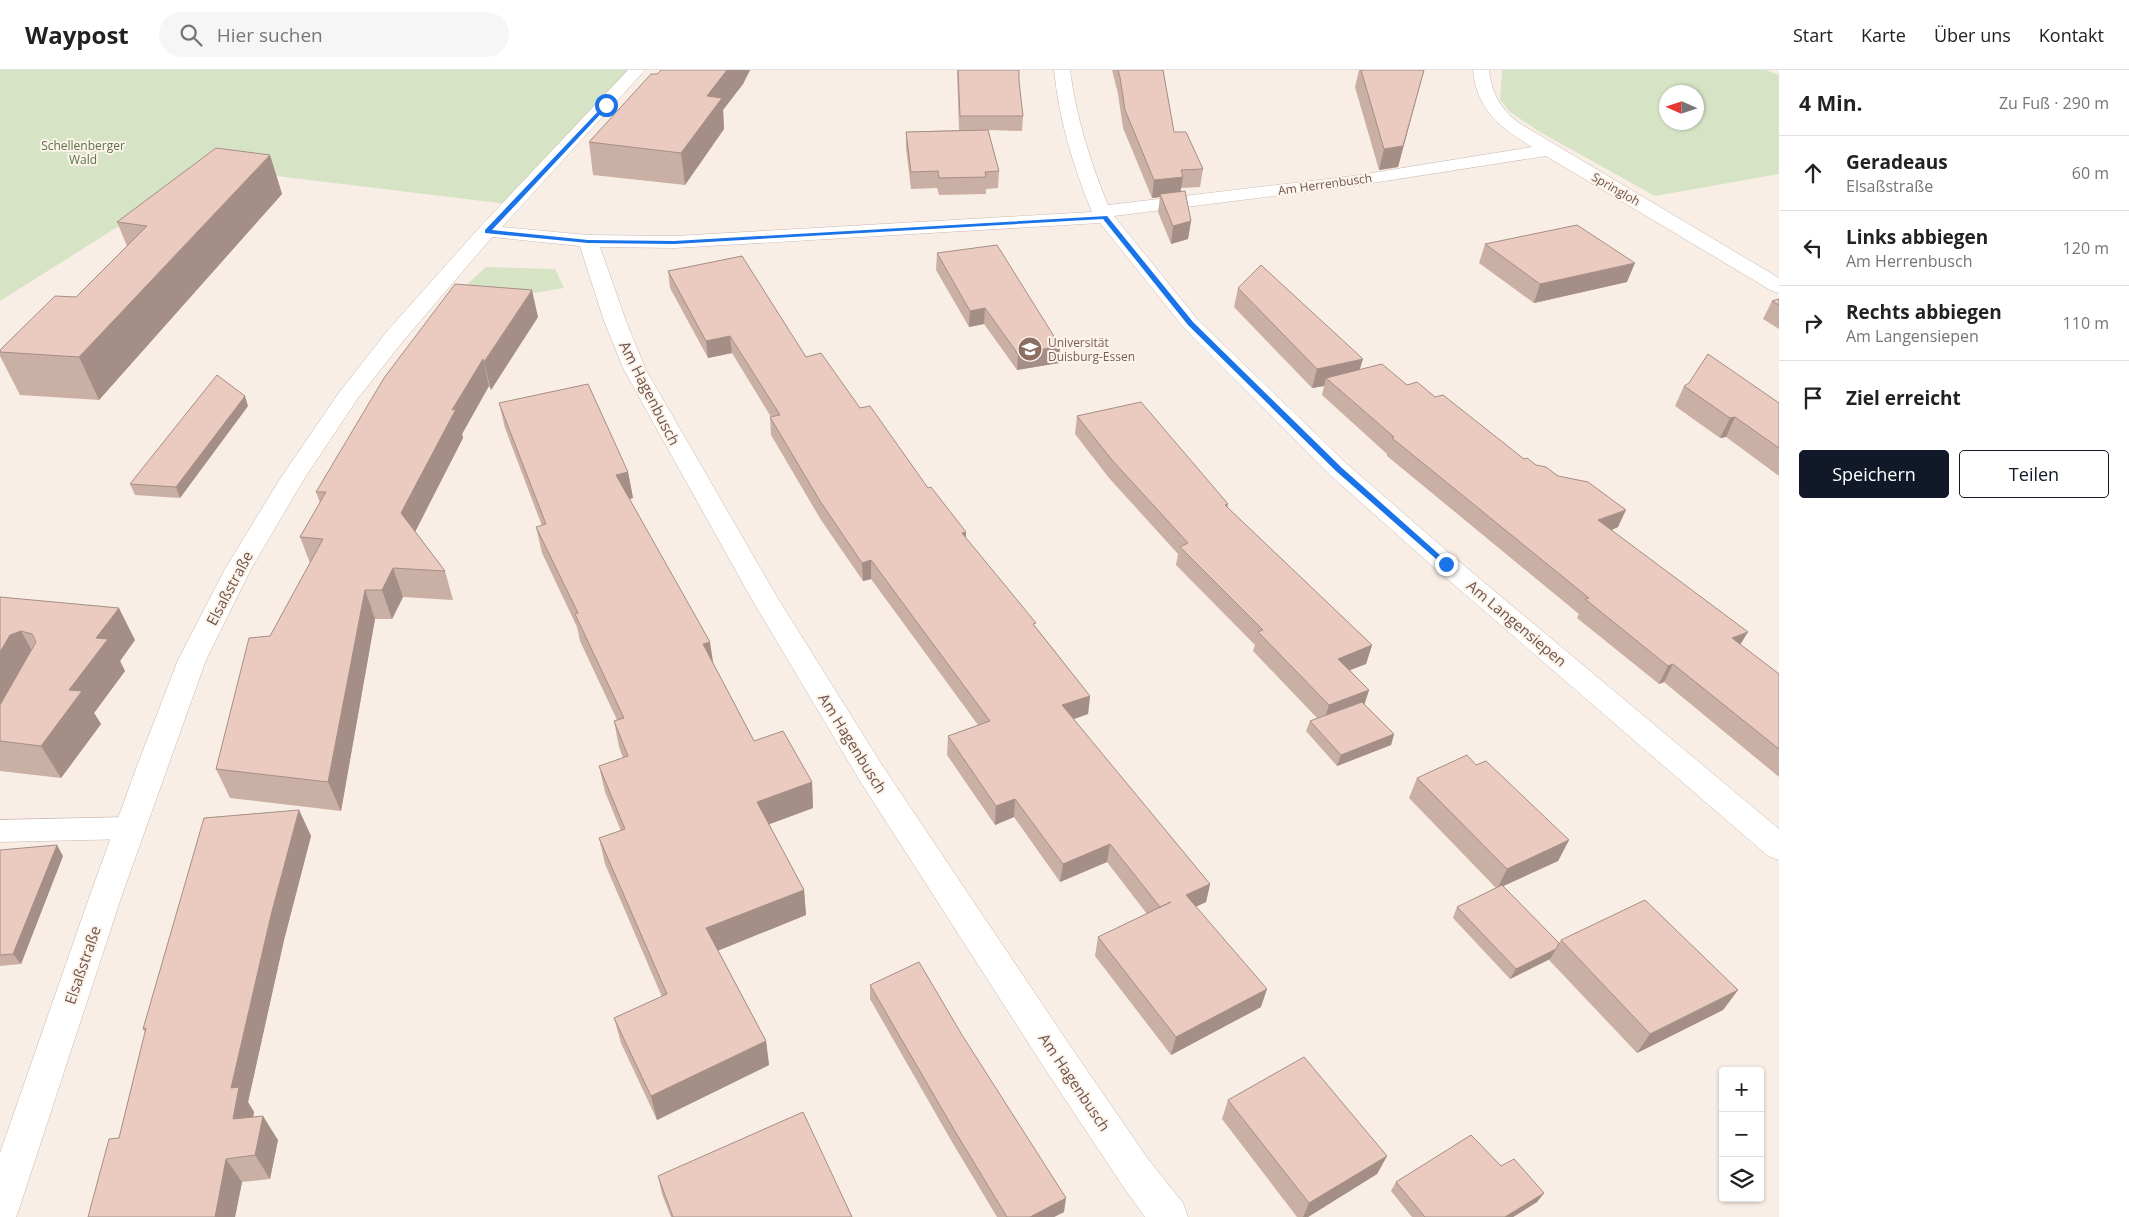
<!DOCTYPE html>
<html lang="de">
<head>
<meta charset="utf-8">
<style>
  :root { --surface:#fff; --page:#f6f6f6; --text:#222; --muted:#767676; --line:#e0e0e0; --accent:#111827 }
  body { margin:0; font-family:"Open Sans",sans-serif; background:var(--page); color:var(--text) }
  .controls { position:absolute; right:15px; bottom:15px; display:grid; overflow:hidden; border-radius:5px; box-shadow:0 1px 4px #0004 }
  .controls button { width:45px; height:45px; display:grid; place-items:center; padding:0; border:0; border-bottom:1px solid var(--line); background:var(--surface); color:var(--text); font:25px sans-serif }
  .compass { position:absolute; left:1659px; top:15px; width:45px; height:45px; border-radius:50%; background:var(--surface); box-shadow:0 1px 4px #0004; rotate:273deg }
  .stop { position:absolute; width:15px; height:15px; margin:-11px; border:4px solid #1a73e8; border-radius:50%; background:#fff }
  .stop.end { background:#1a73e8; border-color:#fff; box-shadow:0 1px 5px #0008 }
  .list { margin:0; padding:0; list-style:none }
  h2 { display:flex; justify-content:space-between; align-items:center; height:65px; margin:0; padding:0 20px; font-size:21px }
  h2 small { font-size:16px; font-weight:400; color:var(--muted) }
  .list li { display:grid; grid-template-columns:32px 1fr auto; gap:15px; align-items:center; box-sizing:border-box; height:75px; padding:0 20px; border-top:1px solid var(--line) }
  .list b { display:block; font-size:19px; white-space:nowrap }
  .list p { margin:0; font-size:16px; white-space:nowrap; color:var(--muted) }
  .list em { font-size:16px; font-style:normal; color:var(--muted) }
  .actions { display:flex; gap:10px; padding:15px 20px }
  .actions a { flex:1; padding:11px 0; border:1px solid var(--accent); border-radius:5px; text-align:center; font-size:18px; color:var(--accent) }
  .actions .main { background:var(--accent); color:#fff }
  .icon { flex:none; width:28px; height:28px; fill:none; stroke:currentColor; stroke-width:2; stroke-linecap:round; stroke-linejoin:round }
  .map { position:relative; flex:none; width:1779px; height:1147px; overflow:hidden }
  header { display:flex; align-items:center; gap:30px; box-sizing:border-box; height:70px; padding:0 25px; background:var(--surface); border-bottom:1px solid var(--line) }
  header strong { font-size:24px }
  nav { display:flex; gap:28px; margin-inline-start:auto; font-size:18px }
  .search { width:350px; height:45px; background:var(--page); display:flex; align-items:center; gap:12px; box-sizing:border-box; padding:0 18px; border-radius:28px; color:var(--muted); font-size:19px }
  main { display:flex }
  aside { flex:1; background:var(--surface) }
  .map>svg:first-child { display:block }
  .green { fill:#d6e4c5; fill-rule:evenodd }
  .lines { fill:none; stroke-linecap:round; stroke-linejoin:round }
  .lane-casing { stroke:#c8b6ad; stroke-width:1 }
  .street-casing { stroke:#c8b6ad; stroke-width:1 }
  .lane { fill:#fff; fill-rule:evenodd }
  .street { fill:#fff; fill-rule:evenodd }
  .wall { fill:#caafa5 }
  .shaded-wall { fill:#a48e86 }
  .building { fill:#ebcbc0; stroke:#a48e86 }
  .route { fill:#1a73e8 }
  .labels { text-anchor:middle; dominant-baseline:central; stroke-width:4; stroke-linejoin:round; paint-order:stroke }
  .far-park-label { font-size:12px; fill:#5a7247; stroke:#fcf3ea }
  .far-street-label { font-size:12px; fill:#6e554e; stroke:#fcf3ea }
  .far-education-label { font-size:12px; fill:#785e54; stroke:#fcf3ea; text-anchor:start }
  .street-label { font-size:15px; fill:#6e554e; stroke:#fcf3ea }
</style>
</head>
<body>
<header>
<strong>Waypost</strong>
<div class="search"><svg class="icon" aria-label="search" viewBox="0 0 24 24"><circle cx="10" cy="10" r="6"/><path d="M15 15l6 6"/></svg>Hier suchen</div>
<nav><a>Start</a><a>Karte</a><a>Über uns</a><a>Kontakt</a></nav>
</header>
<main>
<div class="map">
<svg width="1779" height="1147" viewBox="0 0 1779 1147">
  <rect width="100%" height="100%" fill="#f9eee5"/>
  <path class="green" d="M0 0H632L507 134 211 98 0 231Z
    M1502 0H1766L1779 5V104L1655 126 1540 62 1510 42 1500 30ZM1666 22H1696V52H1666Z
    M486 197 555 199 564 218 504 228 460 221Z"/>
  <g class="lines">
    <defs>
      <path id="lane" d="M130 747 140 750 144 758 140 766 130 769 0 772V750Z"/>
      <path id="street" d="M628 0H645L502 157 588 165 675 166 1092 142C1073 96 1059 50 1054 0H1070C1076 47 1090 91 1108 135L1353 106 1532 77C1500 57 1477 41 1473 0H1489C1492 24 1500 38 1519 53L1779 208V223L1772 221 1546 86 1353 116 1114 146 1198 250 1348 395 1455 488 1779 759V790L1768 786 1437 500 1330 405 1184 258 1100 153 675 178 600 177 626 251 646 300 777 527 882 695 1073 980 1148 1089 1183 1133 1188 1147H1145L1122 1115 1047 1002 860 711 751 528 624 300 604 251 580 176 492 167 404 270 358 328 304 409 251 499 206 590 122 825 19 1139 16 1147H0V1083L90 825 137 696 178 590 225 499 280 409 338 324 388 260 480 157Z"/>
    </defs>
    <use href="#lane" class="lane-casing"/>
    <use href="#street" class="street-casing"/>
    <use href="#lane" class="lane"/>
    <use href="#street" class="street"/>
  </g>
  <path class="wall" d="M661 0H750L743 14 723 40 724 59 685 115 593 105 589 72Z
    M957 0H1019V11L1023 46 1022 61 988 60 999 101 998 118 986 119V124L939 125 937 118 911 119 906 78V62L959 60Z
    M1112 0H1163L1174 62 1203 99 1200 117 1181 118 1180 122 1191 151 1188 169 1171 174 1158 142 1160 127 1152 128 1123 58 1118 24Z
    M1359 0H1424L1398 97 1379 100 1355 17Z
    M270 85 282 124 99 330 20 325 0 286V282L76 227 127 176 117 152Z
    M1485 174 1627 212 1534 233 1479 193Z
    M937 183 1060 276 1059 293 1017 300 984 254 969 257 936 200Z
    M668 201 806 287 860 338 966 462V468L1090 626 1088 644 1073 649 1210 814 1206 832 1196 837 1261 937 1171 985 1095 886 1098 867 1147 844 1107 792 1060 812 1014 747 995 755 947 685 948 666 978 655 871 509 863 511 821 450 771 365 770 347H771L732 283 708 288 670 218Z
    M1238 218 1360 299 1407 315 1435 327 1524 389 1618 457 1612 460 1740 575 1779 604V707L1664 612 1659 614 1577 548 1579 544 1387 386V384L1322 325 1324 316 1312 318 1234 237Z
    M1779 229V259L1763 249 1772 231Z
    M538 247 491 320 489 316 462 364 463 368 415 461 445 501 453 530 403 527 392 549H375L341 741 230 728 216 699 270 566 310 493 300 467 320 433 316 422Z
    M1684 316 1779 333V406L1726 367 1720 368 1675 336Z
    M499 333 628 402 633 428 629 429 713 594 754 671 812 712 813 738 769 754 804 820 806 845 718 880 766 971 769 995 657 1050 621 973 614 948 662 927 605 794 599 768 621 761 605 722 599 696 623 688 619 677 614 651 617 650 580 571 577 557 542 483 536 457 542 456 505 358Z
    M248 336 180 428 135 425 130 414Z
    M1077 346 1228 434V438L1372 575 1366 594 1350 600 1369 620 1364 634 1394 664 1391 675 1337 696 1306 661 1310 651 1317 648 1253 581 1255 575 1176 495 1178 484 1109 408 1075 364Z
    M0 527 135 570 120 591 125 601 94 643 101 654 61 708 0 701Z
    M1476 695 1569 770 1558 791 1503 816 1559 873 1561 870 1738 920 1723 940 1637 983 1549 890 1550 889 1510 909 1453 848 1457 837 1496 818 1409 728 1417 708Z
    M299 740 311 766 284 870 248 1032 254 1042 253 1047 278 1070 270 1109 242 1112 235 1147H88L119 1068 145 962 143 959Z
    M0 780 63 786 21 894 0 896Z
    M870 915 1064 1142 1054 1147H997L952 1072 870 929Z
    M1228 1030 1387 1086 1377 1104 1308 1147H1297L1222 1049Z
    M1501 1096 1544 1123 1537 1132 1513 1147H1412L1391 1121 1396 1112Z
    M658 1106 852 1147H671L662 1124Z"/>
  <path class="shaded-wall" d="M727 0H750L743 14 723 40 724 59 685 115 681 83 707 26Z
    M1424 0 1398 97 1379 100 1384 79Z
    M270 85 282 124 99 330 79 287Z
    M1183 107 1180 125 1160 124V127L1152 128 1154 110Z
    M1191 151 1188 169 1171 174 1173 156Z
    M1635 193 1627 212 1534 233 1540 214Z
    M532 220 538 247 491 320 484 292Z
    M985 238 984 254 969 257 970 241Z
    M730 266 732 283 708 288 706 271Z
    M1060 276 1059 293 1017 300 1018 284Z
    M483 289 489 316 462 364 463 368 410 472 401 443 452 340Z
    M1363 289 1357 308H1326L1324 316 1312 318 1317 299Z
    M245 326 248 336 180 428 176 417Z
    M1735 347 1726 367 1720 368 1730 348Z
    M628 402 633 428 620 431 616 405Z
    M1626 440 1618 457 1591 468 1598 450Z
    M966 462 965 481 962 463Z
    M871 490V509L863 511 862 493Z
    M393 498 403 527 392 549 382 520Z
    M365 520 375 549 341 741 328 712Z
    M119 538 135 570 120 591 125 601 94 643 101 654 61 708 41 676 96 568Z
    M21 561 39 593 0 649V582L10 565Z
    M1748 562 1737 580 1732 568Z
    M710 572 714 598 703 574Z
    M1372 575 1366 594 1332 607 1338 589Z
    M1673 594 1664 612 1659 614 1668 596Z
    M1369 620 1363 639 1323 654 1329 635Z
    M1090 626 1088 644 1060 654 1062 635Z
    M1394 664 1391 675 1337 696 1341 685Z
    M812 712 813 738 759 758 757 732Z
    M1015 729 1014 747 995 755 996 736Z
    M299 740 311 766 284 870 248 1032 254 1042 249 1073 233 1049 231 1018 271 845Z
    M1569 770 1558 791 1497 819 1507 799Z
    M1110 774 1107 792 1060 812 1063 794Z
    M57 775 63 786 21 894 13 884Z
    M1210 814 1206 832 1181 843 1186 825Z
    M804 820 806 845 710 884 706 858Z
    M1556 879 1550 889 1510 909 1516 899Z
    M1267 919 1261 937 1171 985 1176 967Z
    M1738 920 1723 940 1637 983 1650 964Z
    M766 971 769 995 657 1050 651 1026Z
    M263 1046 278 1070 270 1109 255 1085Z
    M1387 1086 1377 1104 1308 1147H1303L1309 1133Z
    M226 1089 242 1112 235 1147H215Z
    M1544 1123 1537 1132 1513 1147H1505Z
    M1066 1128 1064 1142 1054 1147H1030Z"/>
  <path class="building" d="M661 0H727L707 26 722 28 681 83 589 72 651 4H657Z
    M958 0H1019V11L1023 46H960Z
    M1118 0H1163L1174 62H1186L1203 99 1181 100 1183 107 1154 110 1125 40 1120 7Z
    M1361 0H1424L1403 76 1384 79Z
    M988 60 999 101 985 102 986 107 939 108 938 101 911 102 906 62Z
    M216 78 270 85 79 287 0 282V280L55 226 76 227 147 156 117 152Z
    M1185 121 1191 151 1173 156 1160 124Z
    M1577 155 1635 193 1540 214 1485 174Z
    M997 175 1060 276 1018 284 985 238 970 241 937 183Z
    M742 186 806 287 821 283 860 338 870 336 928 418 931 417 966 462 962 463 1036 553 1033 554 1090 626 1062 635 1210 814 1186 825 1267 919 1176 967 1098 867 1171 832 1160 837 1110 774 1063 794 1015 729 996 736 948 666 990 651 871 490 862 493 820 431 770 347 780 345 730 266 706 271 668 201Z
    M1261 195 1363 289 1317 299 1238 218Z
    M455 214 532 220 484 292 483 289 452 340 456 339 401 443 445 501 393 498 382 520H365L328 712 216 699 249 568 270 566 323 469 300 467 326 422H316L384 308Z
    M1779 229V235L1772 231Z
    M1708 284 1779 333V378L1735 347 1730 348 1684 316 1689 313Z
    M1382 294 1407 315 1417 312 1435 327 1443 325 1524 389 1527 388 1536 395 1546 397 1558 406 1588 412 1626 440 1598 450 1748 562 1732 568 1779 604V679L1673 594 1668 596 1585 529 1589 528 1392 368 1394 367 1326 308Z
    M217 305 245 326 176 417 130 414Z
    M588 314 628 402 616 405 710 572 703 574 754 671 783 661 812 712 757 732 804 820 706 858 766 971 651 1026 614 948 667 924 599 768 625 759 599 696 628 686 614 651 624 648 575 544 578 543 536 457 546 454 499 333Z
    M1141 332 1228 434 1225 435 1372 575 1338 589 1369 620 1329 635 1258 562 1263 560 1180 477 1188 473 1112 390 1077 346Z
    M0 527 119 538 96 568 108 569 69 620 82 621 41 676 0 671V635L36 572 32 564 21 561 10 565 0 582Z
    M1362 632 1394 664 1341 685 1310 651Z
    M1467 685 1476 695 1486 691 1569 770 1507 799 1417 708Z
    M299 740 271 845 231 1018 239 1017 233 1049 263 1046 255 1085 226 1089 215 1147H88L109 1069 119 1068 146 958 143 959 204 748Z
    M57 775 13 884 0 885V780Z
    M1502 815 1559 873 1556 879 1516 899 1457 837Z
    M1645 830 1738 920 1650 964 1561 870Z
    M919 892 962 965 1066 1128 1030 1147H1007L953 1058 870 915Z
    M1304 987 1387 1086 1309 1133 1228 1030Z
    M803 1042 852 1147H673L658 1106Z
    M1471 1065 1501 1096 1514 1089 1544 1123 1505 1147H1425L1396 1112Z"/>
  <path class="route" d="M606 33 608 36 492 160 588 170 674 171 1107 146 1193 252 1342 398 1450 494 1443 495 1336 401 1188 255 1103 149 674 174 588 173 485 163V160Z"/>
  <defs>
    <symbol id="university-disc" viewBox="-11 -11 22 22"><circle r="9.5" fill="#8d6e63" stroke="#fcf3ea"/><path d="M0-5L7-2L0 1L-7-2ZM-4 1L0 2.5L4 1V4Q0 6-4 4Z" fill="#fff"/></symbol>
  </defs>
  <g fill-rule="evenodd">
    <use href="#university-disc" x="1016" y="265" width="28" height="28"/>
  </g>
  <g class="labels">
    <g class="far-park-label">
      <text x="83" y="75">Schellenberger<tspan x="83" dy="14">Wald</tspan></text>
    </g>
    <g class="far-street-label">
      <text transform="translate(1325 114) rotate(-8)">Am Herrenbusch</text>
      <text transform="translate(1616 119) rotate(30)">Springloh</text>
    </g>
    <g class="far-education-label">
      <text x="1048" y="272">Universität<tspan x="1048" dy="14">Duisburg-Essen</tspan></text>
    </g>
    <g class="street-label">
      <text transform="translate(650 323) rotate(63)">Am Hagenbusch</text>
      <text transform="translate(229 518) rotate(-62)">Elsaßstraße</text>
      <text transform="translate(1517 553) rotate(40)">Am Langensiepen</text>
      <text transform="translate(853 673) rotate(58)">Am Hagenbusch</text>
      <text transform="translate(82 895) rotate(-71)">Elsaßstraße</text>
      <text transform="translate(1075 1012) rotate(56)">Am Hagenbusch</text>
    </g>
  </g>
</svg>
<div class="controls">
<button>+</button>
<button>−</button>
<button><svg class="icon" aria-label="layers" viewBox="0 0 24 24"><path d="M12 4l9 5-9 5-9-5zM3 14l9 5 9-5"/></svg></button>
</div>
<svg class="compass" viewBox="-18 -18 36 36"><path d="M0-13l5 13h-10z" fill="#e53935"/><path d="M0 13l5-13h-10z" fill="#767676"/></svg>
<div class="stop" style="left:606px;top:35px"></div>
<div class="stop end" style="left:1446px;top:494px"></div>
</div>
<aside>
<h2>4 Min.<small>Zu Fuß · 290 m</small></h2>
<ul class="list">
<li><svg class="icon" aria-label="ahead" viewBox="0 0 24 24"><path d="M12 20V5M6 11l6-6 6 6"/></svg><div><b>Geradeaus</b><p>Elsaßstraße</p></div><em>60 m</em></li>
<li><svg class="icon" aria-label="left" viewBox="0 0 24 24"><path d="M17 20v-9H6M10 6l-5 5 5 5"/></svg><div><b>Links abbiegen</b><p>Am Herrenbusch</p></div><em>120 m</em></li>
<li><svg class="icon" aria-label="right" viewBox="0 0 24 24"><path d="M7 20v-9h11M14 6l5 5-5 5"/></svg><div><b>Rechts abbiegen</b><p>Am Langensiepen</p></div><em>110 m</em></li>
<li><svg class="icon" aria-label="arrive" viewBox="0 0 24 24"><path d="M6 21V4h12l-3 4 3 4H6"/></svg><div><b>Ziel erreicht</b></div></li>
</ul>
<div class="actions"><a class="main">Speichern</a><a>Teilen</a></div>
</aside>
</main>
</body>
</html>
